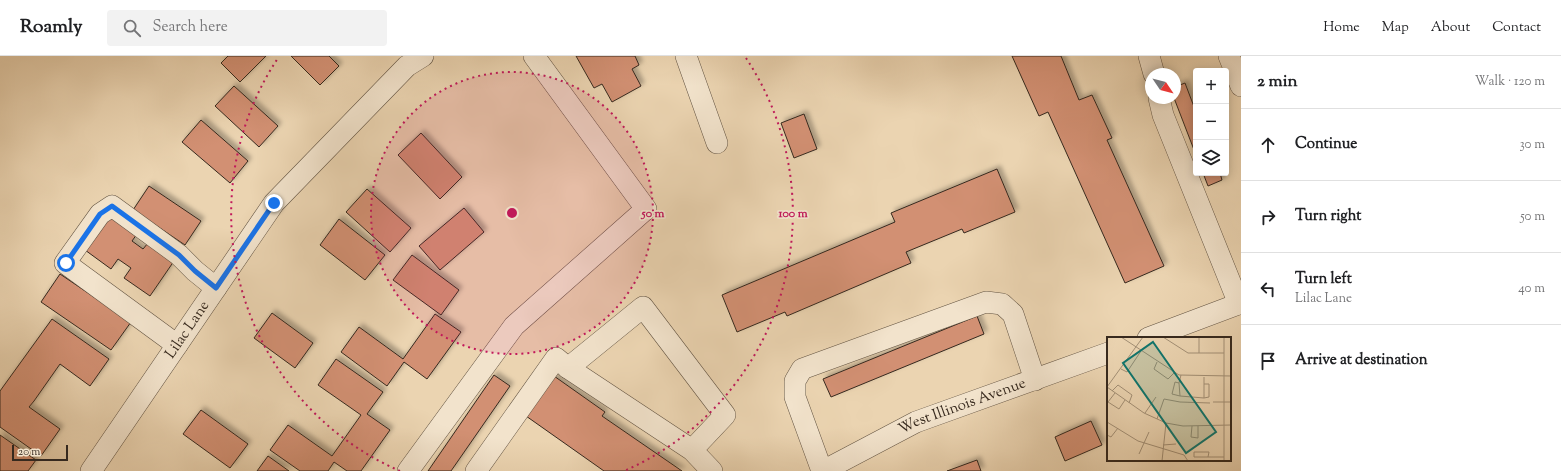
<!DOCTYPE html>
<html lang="en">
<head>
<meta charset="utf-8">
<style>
  :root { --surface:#fff; --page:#f2f2f2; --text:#202124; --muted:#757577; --line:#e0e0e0 }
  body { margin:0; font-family:"Sorts Mill Goudy",serif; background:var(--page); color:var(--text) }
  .controls { position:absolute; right:12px; top:12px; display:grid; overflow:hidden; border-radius:4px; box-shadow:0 2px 10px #0003 }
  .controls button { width:36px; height:36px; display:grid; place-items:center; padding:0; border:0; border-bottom:1px solid var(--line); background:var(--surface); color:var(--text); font:20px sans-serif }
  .compass { position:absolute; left:1145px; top:12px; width:36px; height:36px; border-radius:50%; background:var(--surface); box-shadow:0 2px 10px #0003; rotate:125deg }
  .scale { position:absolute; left:12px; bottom:10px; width:56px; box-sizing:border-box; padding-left:4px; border:2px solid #36291e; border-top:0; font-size:11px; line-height:14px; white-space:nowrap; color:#36291e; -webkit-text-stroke:3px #f2e3cc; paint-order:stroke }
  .stop { position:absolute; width:12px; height:12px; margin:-9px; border:3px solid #1a73e8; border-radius:50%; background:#fff }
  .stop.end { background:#1a73e8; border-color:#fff; box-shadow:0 1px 4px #0008 }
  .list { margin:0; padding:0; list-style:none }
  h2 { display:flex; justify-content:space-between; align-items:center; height:52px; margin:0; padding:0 16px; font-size:17px }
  h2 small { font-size:13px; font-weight:400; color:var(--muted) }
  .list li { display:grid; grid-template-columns:26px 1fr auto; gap:12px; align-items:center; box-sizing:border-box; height:72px; padding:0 16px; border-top:1px solid var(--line) }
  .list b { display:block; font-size:15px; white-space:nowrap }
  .list p { margin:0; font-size:13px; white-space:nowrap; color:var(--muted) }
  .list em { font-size:13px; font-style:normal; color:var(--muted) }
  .icon { flex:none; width:22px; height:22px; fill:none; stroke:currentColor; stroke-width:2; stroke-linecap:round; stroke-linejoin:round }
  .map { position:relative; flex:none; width:1241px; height:415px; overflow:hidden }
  header { display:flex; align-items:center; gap:24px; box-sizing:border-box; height:56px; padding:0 20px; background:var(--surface); border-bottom:1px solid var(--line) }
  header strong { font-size:19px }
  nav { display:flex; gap:22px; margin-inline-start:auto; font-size:14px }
  .search { width:280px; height:36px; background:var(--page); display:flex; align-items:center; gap:10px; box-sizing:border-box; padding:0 14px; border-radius:4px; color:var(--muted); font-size:15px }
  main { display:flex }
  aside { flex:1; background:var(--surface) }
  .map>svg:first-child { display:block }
  .building { fill:#d29073; stroke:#36291e; filter:url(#shadow) }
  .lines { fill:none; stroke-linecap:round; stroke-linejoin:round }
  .minor-casing { stroke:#635443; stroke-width:22 }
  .minor { stroke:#f2e3cc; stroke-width:21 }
  .route { stroke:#1a73e8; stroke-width:5 }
  .ring { fill:none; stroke:#c2185b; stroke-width:2; stroke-dasharray:2 4 }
  .labels { text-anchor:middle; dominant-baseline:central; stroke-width:3.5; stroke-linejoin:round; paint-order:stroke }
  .street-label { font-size:15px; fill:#36291e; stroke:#f2e3cc }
  .inset-road { fill:none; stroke:#a39076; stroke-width:1 }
  .view { fill:#0f766e; fill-opacity:0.15; stroke:#0f766e; stroke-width:2 }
  .inset-edge { fill:none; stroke:#36291e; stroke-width:2 }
  .centre { fill:#c2185b; stroke:#f2e3cc; stroke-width:2 }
  .ring-label { font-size:12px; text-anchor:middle; font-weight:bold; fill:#c2185b; stroke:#f2e3cc; stroke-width:3.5; stroke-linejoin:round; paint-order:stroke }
</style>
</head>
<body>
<header>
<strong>Roamly</strong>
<div class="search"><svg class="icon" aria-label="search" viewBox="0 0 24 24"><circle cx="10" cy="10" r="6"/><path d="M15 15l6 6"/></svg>Search here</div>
<nav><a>Home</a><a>Map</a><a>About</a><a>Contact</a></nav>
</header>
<main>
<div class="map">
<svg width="1241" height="415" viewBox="0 0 1241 415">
  <defs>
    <filter id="shadow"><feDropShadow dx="3.5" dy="-3.5" stdDeviation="2" flood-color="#0004"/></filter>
  </defs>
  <rect width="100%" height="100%" fill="#ebd4b1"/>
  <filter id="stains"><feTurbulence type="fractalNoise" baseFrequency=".005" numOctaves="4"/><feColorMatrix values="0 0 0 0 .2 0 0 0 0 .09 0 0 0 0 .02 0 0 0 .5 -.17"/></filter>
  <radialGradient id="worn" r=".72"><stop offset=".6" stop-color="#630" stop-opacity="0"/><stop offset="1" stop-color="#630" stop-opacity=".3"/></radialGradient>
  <path class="building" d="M228 0H266L240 26 221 7Z
    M291 0H329L339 10 320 29Z
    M576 0H635L639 9 632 13 641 30 612 46 602 28 594 32Z
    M1012 0H1061L1079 44 1092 39 1112 82 1107 84 1164 210 1125 227 1048 56 1039 60Z
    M1185 27 1196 56V99L1174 42 1175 31Z
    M234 30 278 70 259 91 215 50Z
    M804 58 817 93 794 102 781 67Z
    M201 64 248 105 230 127 182 86Z
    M421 77 462 121 440 143 398 99Z
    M997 113 1015 156 964 177 962 173 906 196 911 207 787 260 785 256 737 276 722 239 895 166 891 157Z
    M1203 117H1220L1222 124 1208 130Z
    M149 130 201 165 185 189 133 154Z
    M367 133 411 172 390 196 346 156Z
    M464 152 484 176 440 214 419 190Z
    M110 159 137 178 132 185 143 193 148 187 174 205 150 240 124 222 131 212 118 203 111 213 85 194Z
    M339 163 385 199 365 224 320 189Z
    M412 199 459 234 441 259 393 224Z
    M60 218 131 266 111 294 41 246Z
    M272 257 313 287 295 312 254 282Z
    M435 258 461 276 427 323 404 306 387 330 341 296 359 271 403 303Z
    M977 260 984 278 831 341 823 323Z
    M52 263 109 303 90 330 60 308 34 345 29 351 60 373 41 400 0 371V335Z
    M336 303 383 336 367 358 390 374 361 415H347L334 406 328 415H300L270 394 288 369 332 400 361 359 318 329Z
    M494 319 510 330 451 415H428Z
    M554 320 605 356 602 360 682 415H604L526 360Z
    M201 354 248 388 230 412 183 378Z
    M1091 365 1102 389 1065 405 1055 381Z
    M0 379 36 404 28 415H0Z
    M268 400 289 415H257Z
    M977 404 981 415H947Z"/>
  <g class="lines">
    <defs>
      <g id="minor">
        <path d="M686 0 717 87"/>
        <path d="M1149 0 1154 18"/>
        <path d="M1229 0 1241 30"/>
        <path d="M1159 42 1163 59 1239 248"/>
        <path d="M1148 282 1241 247"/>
        <path d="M177 289 65 207 100 158 112 150 179 199 195 215 216 232"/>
        <path d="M692 394 725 359 643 251 568 312 692 394 712 415"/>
        <path id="s1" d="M91 415 274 147 407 10 423 0"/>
        <path d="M408 415 514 270 646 153 534 0"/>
        <path d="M476 415 556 302 568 312"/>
        <path d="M822 415 795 341V325L802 313 986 246 1002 248 1013 258 1035 324"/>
        <path id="s2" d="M823 415 916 366 1108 297"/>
      </g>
    </defs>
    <use href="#minor" class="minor-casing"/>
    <use href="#minor" class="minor"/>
  </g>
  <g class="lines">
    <path class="route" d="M66 207 100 158 112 150 179 199 195 215 216 232 274 147"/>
  </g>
  <circle cx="512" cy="157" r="141" fill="#c2185b" fill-opacity=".12"/>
  <g class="ring">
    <circle cx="512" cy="157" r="141"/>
    <path d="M400 415A281 281 0 0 1 278 2M746 2A281 281 0 0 1 624 415"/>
  </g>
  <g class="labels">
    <g class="street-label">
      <text stroke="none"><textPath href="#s1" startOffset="171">Lilac Lane</textPath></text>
      <text stroke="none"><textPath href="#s2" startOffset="154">West Illinois Avenue</textPath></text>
    </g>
  </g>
  <g transform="translate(1107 281)">
    <rect width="124" height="124" fill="#ebd4b1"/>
    <path class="inset-road" d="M14 0 72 38 124 39M56 0 81 16H117M92 0V16M50 25 47 32 61 42 67 36M14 32 20 35 34 14M72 46 73 59 65 57 68 45 72 46 74 38M0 50 37 76 59 86 76 89 124 88M0 50 36 0M5 54 11 48 25 58 22 66M8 56 1 65 12 72 18 63M73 59 97 61V40M97 61 102 60V47H97M106 65H124M38 76 49 60M50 82 57 62 73 65 103 66M0 85 31 104 77 118 81 124M85 89 84 100 91 101V89M0 98 4 100 11 91M56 108 69 107M32 117 42 95M101 120 102 115H87V120H117M55 124 59 86M117 124V0"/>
    <path class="view" d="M46 5 109 95 79 116 16 26Z"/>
    <rect width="124" height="124" class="inset-edge"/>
  </g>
  <circle cx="512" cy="157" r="6" class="centre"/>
  <g class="ring-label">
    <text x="653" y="161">50 m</text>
    <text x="793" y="161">100 m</text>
  </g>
  <rect width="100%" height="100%" filter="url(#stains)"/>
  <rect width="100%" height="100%" fill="url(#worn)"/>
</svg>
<div class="controls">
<button>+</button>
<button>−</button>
<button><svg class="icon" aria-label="layers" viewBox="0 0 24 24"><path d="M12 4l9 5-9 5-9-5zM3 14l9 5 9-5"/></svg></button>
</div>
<svg class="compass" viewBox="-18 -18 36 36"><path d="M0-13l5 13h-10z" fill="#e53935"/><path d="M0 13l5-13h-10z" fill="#757577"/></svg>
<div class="scale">20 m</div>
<div class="stop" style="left:66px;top:207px"></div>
<div class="stop end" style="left:274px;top:147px"></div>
</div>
<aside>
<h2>2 min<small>Walk · 120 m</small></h2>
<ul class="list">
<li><svg class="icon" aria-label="ahead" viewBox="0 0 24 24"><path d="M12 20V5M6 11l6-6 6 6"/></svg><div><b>Continue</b></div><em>30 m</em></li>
<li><svg class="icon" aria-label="right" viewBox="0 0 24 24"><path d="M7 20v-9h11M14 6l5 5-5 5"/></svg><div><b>Turn right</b></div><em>50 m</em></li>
<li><svg class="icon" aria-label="left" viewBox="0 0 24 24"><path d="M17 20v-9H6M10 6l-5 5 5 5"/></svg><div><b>Turn left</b><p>Lilac Lane</p></div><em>40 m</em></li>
<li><svg class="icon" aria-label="arrive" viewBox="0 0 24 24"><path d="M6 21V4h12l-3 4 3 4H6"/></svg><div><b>Arrive at destination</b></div></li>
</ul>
</aside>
</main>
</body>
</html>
